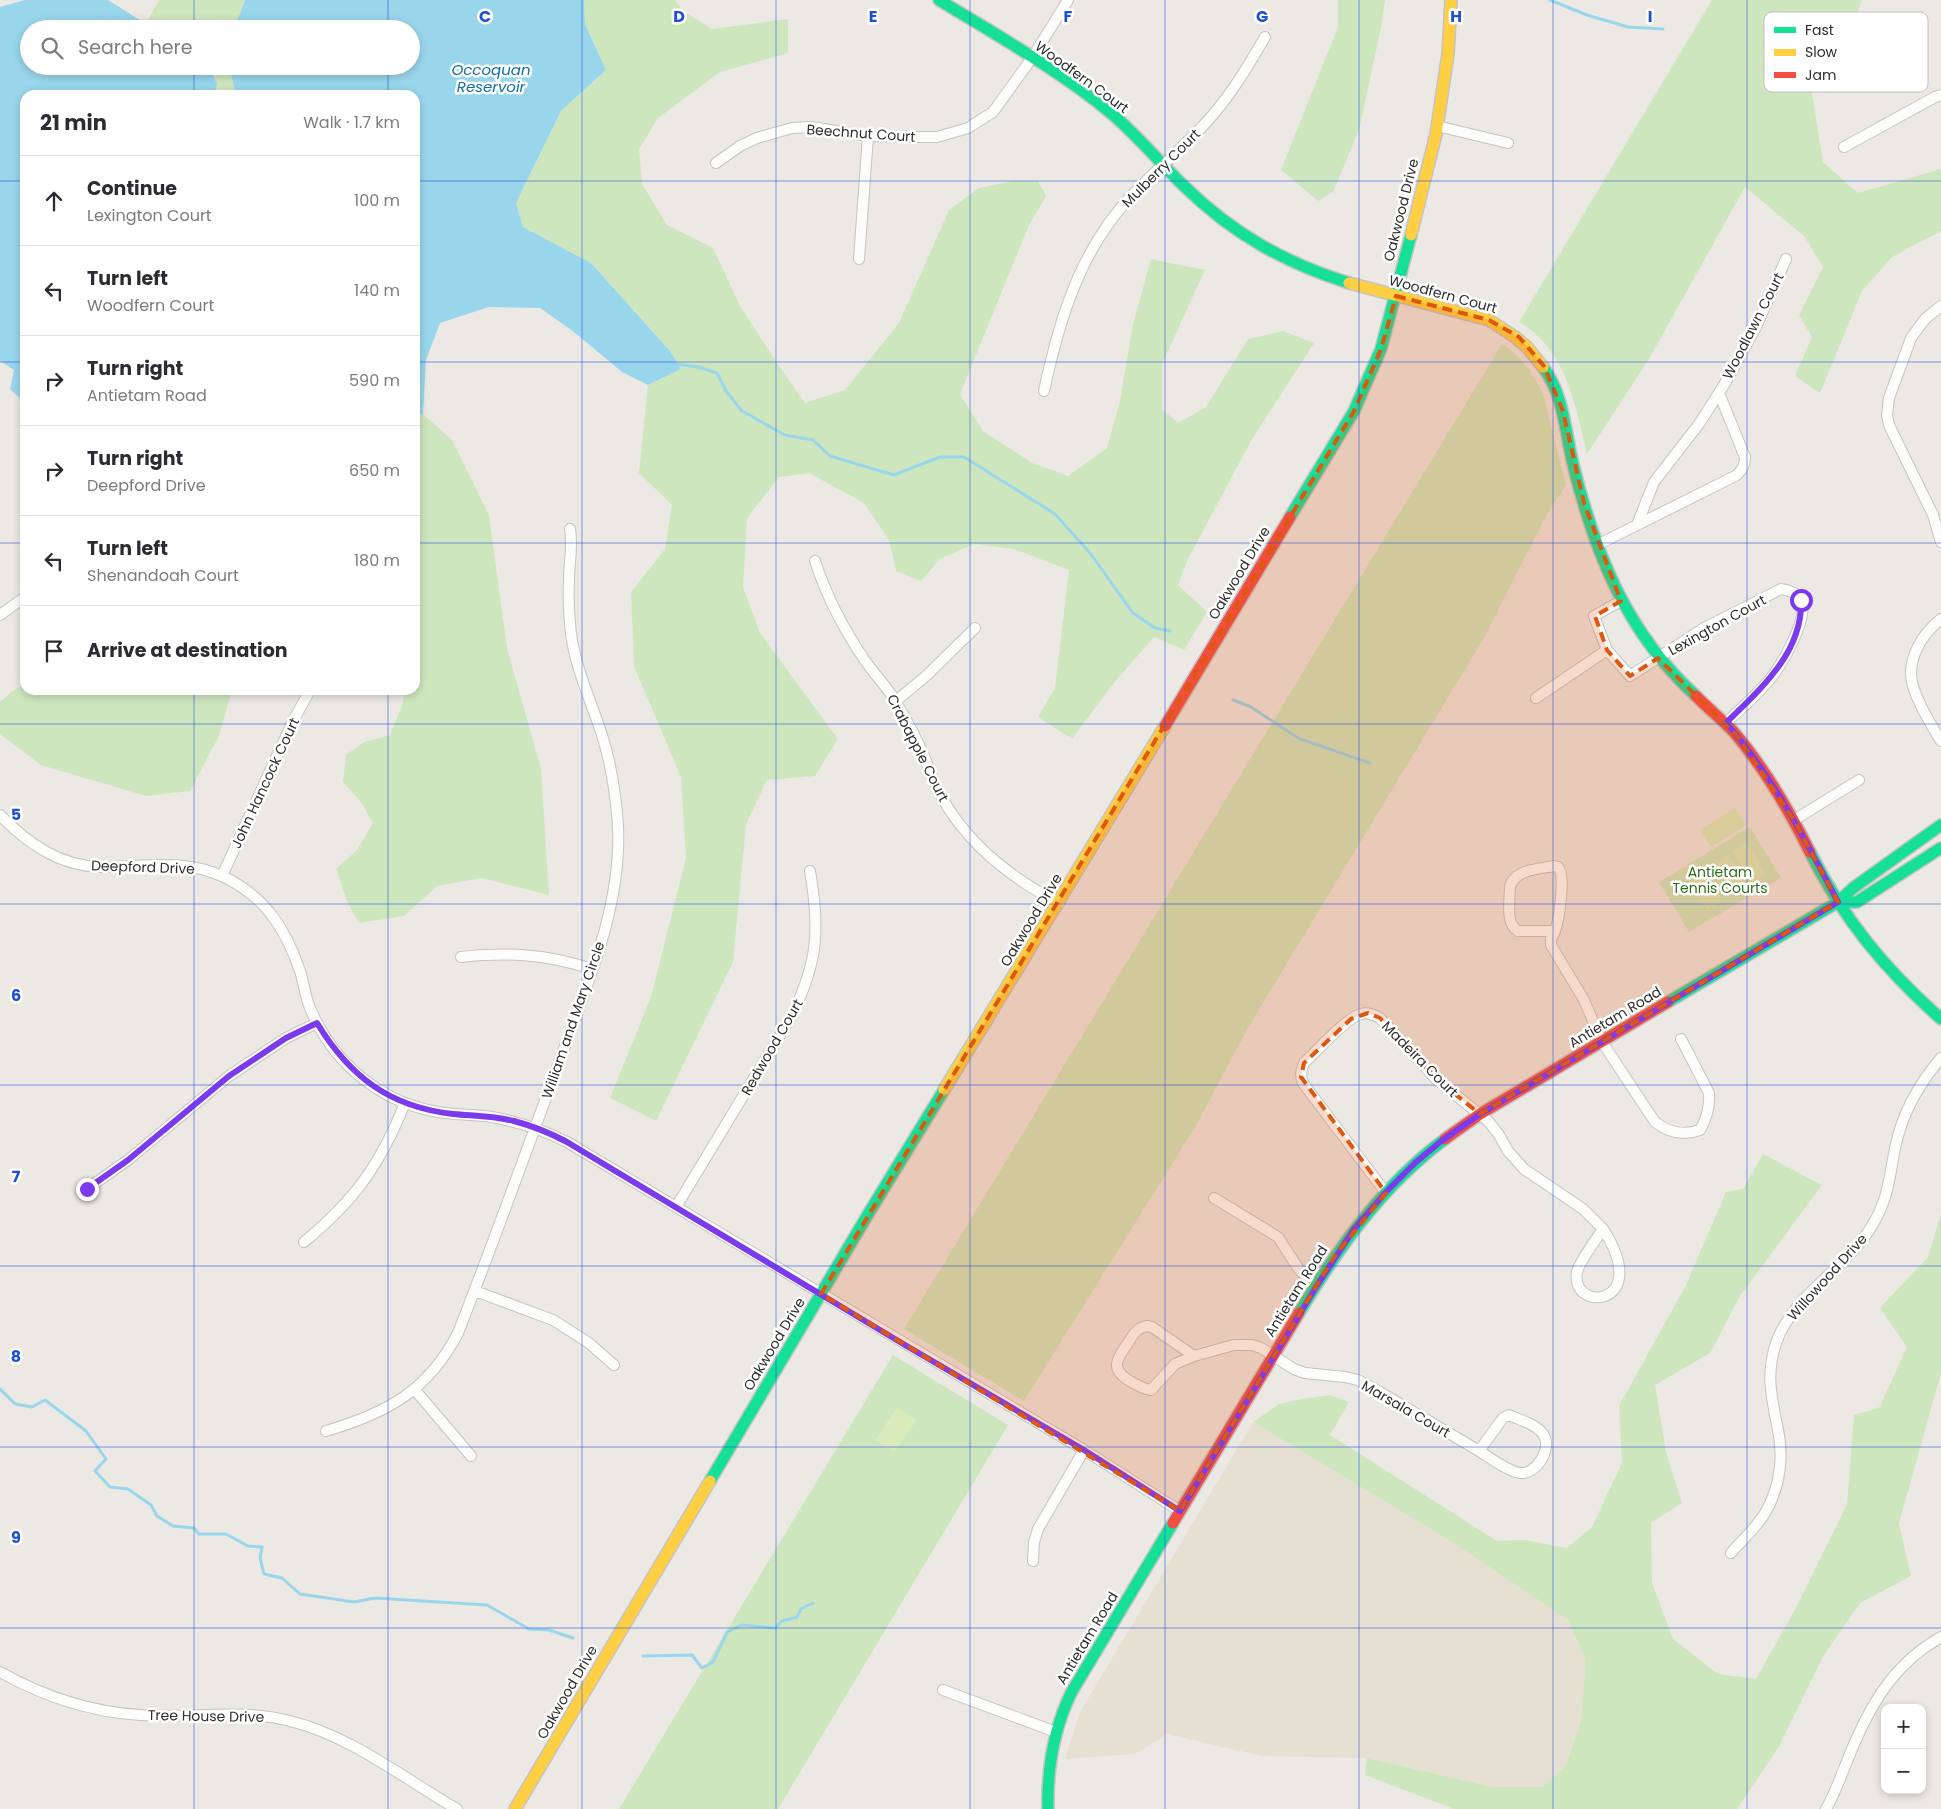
<!DOCTYPE html>
<html lang="en">
<head>
<meta charset="utf-8">
<style>
  :root { --surface:#fff; --page:#f7f7f7; --text:#2b2b33; --muted:#7c7c81; --line:#e1e1e2 }
  body { margin:0; font-family:Poppins,sans-serif; background:var(--page); color:var(--text) }
  .controls { position:absolute; right:15px; bottom:15px; display:grid; overflow:hidden; border-radius:10px; box-shadow:0 2px 8px #0003 }
  .controls button { width:45px; height:45px; display:grid; place-items:center; padding:0; border:0; border-bottom:1px solid var(--line); background:var(--surface); color:var(--text); font:25px sans-serif }
  .stop { position:absolute; width:15px; height:15px; margin:-11px; border:4px solid #7c3aed; border-radius:50%; background:#fff }
  .stop.end { background:#7c3aed; border-color:#fff; box-shadow:0 1px 5px #0008 }
  .list { margin:0; padding:0; list-style:none }
  h2 { display:flex; justify-content:space-between; align-items:center; height:65px; margin:0; padding:0 20px; font-size:21px }
  h2 small { font-size:16px; font-weight:400; color:var(--muted) }
  .list li { display:grid; grid-template-columns:32px 1fr auto; gap:15px; align-items:center; box-sizing:border-box; height:90px; padding:0 20px; border-top:1px solid var(--line) }
  .list b { display:block; font-size:19px; white-space:nowrap }
  .list p { margin:0; font-size:16px; white-space:nowrap; color:var(--muted) }
  .list em { font-size:16px; font-style:normal; color:var(--muted) }
  .icon { flex:none; width:28px; height:28px; fill:none; stroke:currentColor; stroke-width:2; stroke-linecap:round; stroke-linejoin:round }
  .map { position:relative; flex:none; width:1941px; height:1809px; overflow:hidden }
  .search { position:absolute; background:var(--surface); box-shadow:0 2px 8px #0003; left:20px; top:20px; width:400px; height:55px; display:flex; align-items:center; gap:12px; box-sizing:border-box; padding:0 18px; border-radius:28px; color:var(--muted); font-size:19px }
  .panel { position:absolute; background:var(--surface); box-shadow:0 2px 8px #0003; left:20px; top:90px; width:400px; height:605px; border-radius:15px }
  .map>svg:first-child { display:block }
  .education { fill:#e6e0d3 }
  .green { fill:#cee6be }
  .pitch { fill:#d9eabb }
  .water { fill:#99d6ec }
  .lines { fill:none; stroke-linecap:round; stroke-linejoin:round }
  .stream { stroke:#99d6ec; stroke-width:3 }
  .street-casing { stroke:#c5c4c5; stroke-width:12 }
  .fast-casing { stroke:#c5c4c5; stroke-width:14 }
  .slow-casing { stroke:#c5c4c5; stroke-width:14 }
  .jam-casing { stroke:#c5c4c5; stroke-width:14 }
  .street { stroke:#fcfcfb; stroke-width:10 }
  .fast { stroke:#16e098; stroke-width:11 }
  .slow { stroke:#ffcf43; stroke-width:11 }
  .jam { stroke:#f24e42; stroke-width:11 }
  .route { stroke:#7c3aed; stroke-width:6 }
  .marked { fill:#df570e; fill-opacity:0.2; stroke:#df570e; stroke-width:4; stroke-dasharray:10 6; stroke-linejoin:round }
  .grid { fill:none; stroke:#1d4ed8; stroke-width:1; stroke-opacity:0.55 }
  .labels { text-anchor:middle; dominant-baseline:central; stroke-width:5; stroke-linejoin:round; paint-order:stroke }
  .street-label { font-size:14px; fill:#2e2e2e; stroke:#fff }
  .park-label { font-size:14px; fill:#2c6e1b; stroke:#fff }
  .water-label { font-size:15px; font-style:italic; fill:#0d6fa3; stroke:#fff }
  .key { fill:#fff; stroke:#c0c0c0; stroke-width:1 }
  .key-label { font-size:14px; fill:#2e2e2e }
  .grid-label { font-size:16px; text-anchor:middle; font-weight:bold; fill:#1d4ed8; stroke:#fff; stroke-width:5; stroke-linejoin:round; paint-order:stroke }
</style>
</head>
<body>
<div class="map">
<svg width="1941" height="1809" viewBox="0 0 1941 1809">
  <rect width="100%" height="100%" fill="#ece8e4"/>
  <path class="education" d="M1253 1422 1454 1543 1568 1620 1586 1660 1581 1719 1566 1766 1543 1788 1493 1787 1367 1758 1262 1756 1167 1734 1135 1754 1065 1759 1080 1712Z"/>
  <path class="green" d="M159 0H245L234 29H154L146 23Z
    M584 0H675L683 11 712 29 788 19V53L720 72 658 118 639 149 642 184 667 225 713 248 740 306 779 366 805 403 845 390 899 323 949 210 979 188 1013 181H1038L1046 196 1029 225 960 394 983 431 1032 463 1068 476 1107 448 1120 401 1133 324 1151 259 1205 270 1162 364V409L1178 423 1206 407 1248 339 1283 331 1314 343 1251 441 1187 561 1178 585 1207 612 1184 650 1154 637 1113 684 1072 739 1038 717 1055 688 1069 570 1014 549 974 544 940 559 921 581 896 571 889 540 864 503 809 473 779 477 747 518 743 587 760 633 838 739 815 776 767 780 746 824 733 962 656 1121 610 1098 651 997 686 858 681 777 634 666 631 592 665 549 672 505 639 473 648 385 681 369 670 351 591 263 523 227 516 203 561 111 606 70 585 24Z
    M1338 0H1385L1381 28 1359 130 1333 192 1318 201 1281 170 1338 27Z
    M1712 0H1862L1851 28 1825 59 1812 93 1823 162 1858 193 1941 169V231L1892 257 1862 291 1820 393 1795 376 1812 337 1799 315 1823 267 1804 236 1745 187 1649 359 1587 454C1575 405 1567 350 1519 322Z
    M209 66H229L236 95H215L217 84Z
    M1502 344C1522 357 1535 375 1544 397L1566 485 1546 516 1484 638 1249 1026 1194 1129 1024 1401 904 1329Z
    M415 414H423L452 440 489 515 507 648 541 769 549 895 481 878 437 886 404 916 359 923 347 901 336 869 357 850 373 823 361 802 343 782 346 755 364 742 390 735 403 703 405 690H415Z
    M25 683V690H232L219 736 190 791 146 796 41 765 0 734V702L11 692Z
    M1750 827 1781 878 1689 932 1659 882Z
    M1763 1154 1822 1185 1740 1296 1710 1353 1655 1385 1666 1452 1682 1503 1651 1523 1652 1583 1673 1639 1718 1674 1756 1679 1798 1604 1847 1504 1854 1415 1879 1408 1907 1347 1880 1308 1928 1257 1941 1214V1373L1899 1523 1911 1576 1860 1603 1824 1655 1778 1748 1737 1809H1454L1365 1775 1367 1758 1493 1787H1543L1566 1766 1581 1719 1586 1660 1568 1620 1454 1543 1253 1422 1279 1404 1297 1400 1330 1395 1349 1402 1330 1435 1497 1541 1524 1540 1567 1548 1592 1527 1622 1463 1619 1406 1686 1285 1726 1192 1743 1189Z
    M893 1355 1008 1425 778 1809H619Z"/>
  <path class="pitch" d="M1735 808 1746 825 1711 847 1700 830Z
    M1748 843 1766 875 1751 884 1733 852Z
    M1728 854 1746 887 1731 895 1713 863Z
    M1703 869 1722 901 1707 910 1688 878Z
    M897 1407 917 1420 894 1452 875 1440Z"/>
  <path class="water" d="M25 0H108L154 29H29V66H209L217 84 215 95H25V403L10 389 14 370 0 361V7Z
    M245 0H584L585 24 606 70 561 111 516 203 523 227 591 263 670 351 681 369 648 385 622 372 574 332 540 308 489 307 440 323 426 360 423 414H415V95H236L229 66H411V29H234Z"/>
  <g class="lines">
    <path class="stream" d="M1550 0 1587 15 1628 27 1663 29
      M675 364 698 367 717 373 726 391 742 411 785 435 813 440 830 456 894 475 940 457H964L1055 514 1090 553 1133 613 1155 628 1170 631
      M1233 700 1251 707 1298 738 1370 763
      M0 1389 15 1404 32 1407 45 1400 86 1431 106 1459 95 1471 110 1487 128 1489 151 1505 157 1516 173 1526 194 1528 199 1534H226L248 1546 262 1547 260 1558 264 1574 282 1578 300 1594 354 1602 375 1598 487 1605 529 1629 549 1630 573 1638
      M643 1656 692 1655 702 1668 713 1662 727 1632 742 1625 775 1628 782 1621 797 1617 801 1609 813 1603"/>
    <defs>
      <path id="street" d="M1437 126 1508 143
        M1844 147 1935 97 1941 95
        M716 163 740 146 757 138 792 128 811 127 868 136 917 137H937L968 128 993 112 1032 58 1068 0
        M859 259 868 136
        M1941 306 1925 319 1911 338 1889 398 1887 415 1889 425 1933 515 1941 542
        M1044 391C1057 331 1073 273 1109 223 1135 187 1169 161 1199 130 1226 103 1246 70 1265 37
        M1637 525 1654 482 1699 424 1724 385 1756 327 1786 259
        M1597 545 1737 475C1743 469 1745 465 1745 457L1719 393
        M815 561C827 598 844 630 866 662 876 676 887 687 896 702 906 719 916 737 924 756 928 765 930 775 935 784 960 838 1007 876 1059 903
        M1621 601 1594 616 1607 650 1630 676 1704 628 1781 589C1788 590 1797 593 1801 600 1809 617 1784 660 1774 674 1761 692 1741 708 1726 723
        M0 615 25 597
        M1941 619C1923 633 1907 658 1912 682 1915 698 1932 727 1941 741
        M1536 698 1607 650
        M896 701 926 676 975 628
        M0 815C28 844 60 866 101 867 143 867 185 858 224 877 266 897 286 930 300 971 304 983 305 996 310 1008 320 1032 336 1055 355 1072 383 1097 417 1111 454 1114 467 1115 480 1115 492 1117 519 1122 543 1130 567 1142L1084 1450 1180 1511
        M1794 820 1859 780
        M1554 866 1558 867C1566 875 1559 920 1555 931H1518C1505 924 1510 899 1510 886 1516 869 1539 869 1554 866Z
        M222 876 292 723 310 690
        M1555 931 1551 939V945L1584 1000 1602 1042 1655 1122C1669 1133 1683 1136 1700 1130 1707 1118 1710 1107 1709 1093L1681 1039
        M461 957C509 952 546 954 592 969
        M87 1189 128 1160 229 1076 286 1038 317 1023
        M1386 1193 1303 1083C1300 1075 1301 1071 1304 1063 1316 1052 1347 1017 1361 1014 1368 1012 1374 1015 1380 1018L1436 1079 1489 1122 1499 1135 1508 1151 1524 1169 1583 1209 1603 1229
        M1214 1198 1278 1237 1298 1268 1315 1287
        M676 1207 792 1015C818 962 820 929 810 871
        M1603 1229C1654 1308 1569 1313 1577 1272 1579 1262 1597 1238 1603 1229Z
        M304 1242C355 1200 380 1165 405 1103
        M475 1291 553 1320 589 1343 614 1365
        M1147 1326 1152 1327 1194 1356 1175 1364 1151 1390C1143 1389 1137 1385 1130 1381 1109 1369 1117 1359 1128 1343 1134 1334 1136 1328 1147 1326Z
        M1194 1356 1234 1345H1252L1261 1348 1294 1369 1305 1373 1345 1377 1358 1380 1380 1392 1479 1451
        M415 1390 471 1456
        M1509 1415C1520 1420 1536 1424 1543 1434 1553 1447 1537 1475 1520 1473 1509 1472 1489 1457 1479 1451L1503 1418Z
        M326 1431C387 1413 428 1391 458 1333 493 1244 525 1155 558 1065 585 989 622 909 618 826 616 795 611 764 602 735 591 701 576 670 571 634 569 616 568 598 569 580 569 563 573 546 570 529
        M1731 1553C1742 1540 1757 1527 1765 1513 1781 1486 1784 1454 1777 1425 1771 1394 1766 1374 1776 1343 1793 1294 1848 1268 1873 1224 1890 1195 1889 1175 1896 1144 1903 1112 1919 1084 1941 1058
        M1033 1561 1034 1542 1038 1529 1084 1450
        M0 1672C43 1696 90 1712 140 1715 190 1719 241 1708 290 1721 351 1736 403 1778 457 1809
        M943 1690 1056 1732
        M1826 1809C1838 1788 1845 1764 1855 1742 1874 1698 1898 1661 1941 1637"/>
      <path id="fast" d="M939 0C998 36 1059 70 1112 114 1138 136 1160 163 1184 186 1233 234 1285 263 1349 283
        M1543 367C1564 395 1565 431 1573 464 1595 554 1627 633 1696 696
        M1290 517 1354 411 1381 349 1411 235
        M1810 852C1844 920 1885 969 1941 1019
        M1838 902H1857L1941 848
        M1668 1002 1838 902 1853 888 1941 825
        M1299 1313C1338 1248 1383 1185 1445 1139
        M710 1481 867 1216 944 1090
        M1048 1809C1047 1768 1053 1731 1071 1693L1173 1523"/>
      <path id="slow" d="M1411 235 1436 134 1448 54 1451 0
        M1349 283 1489 320 1515 337 1527 347 1543 367
        M944 1090 1165 726
        M515 1809 710 1481"/>
      <path id="jam" d="M1696 696C1708 708 1721 719 1733 731 1764 767 1789 810 1810 852
        M1165 726 1290 517
        M1445 1139 1480 1114 1668 1002
        M1173 1523 1299 1313"/>
    </defs>
    <use href="#street" class="street-casing"/>
    <use href="#fast" class="fast-casing"/>
    <use href="#slow" class="slow-casing"/>
    <use href="#jam" class="jam-casing"/>
    <use href="#street" class="street"/>
    <use href="#fast" class="fast"/>
    <use href="#slow" class="slow"/>
    <use href="#jam" class="jam"/>
  </g>
  <g class="lines">
    <path class="route" d="M87 1189 128 1160 229 1076 286 1038 317 1023C350 1077 390 1107 453 1114 474 1116 494 1116 514 1121 533 1126 550 1133 567 1142L905 1345 1084 1450 1180 1511 1316 1287 1354 1229 1386 1192 1415 1163 1440 1142 1480 1114 1838 902C1805 840 1773 776 1726 723 1760 689 1803 653 1801 600"/>
  </g>
  <path class="marked" d="M1396 296 1489 320 1519 337 1544 366 1563 411 1584 503 1621 601 1595 616 1607 650 1630 676 1658 658 1739 738 1794 820 1838 902 1480 1114 1436 1079 1380 1018 1368 1013 1351 1019 1304 1063 1301 1077 1386 1193 1334 1257 1180 1511 821 1294 1354 411 1381 349Z"/>
  <path class="grid" d="M194 0V29M388 0V29M582 0V1809M776 0V1809M970 0V1809M1165 0V1809M1359 0V1809M1553 0V1809M1747 0V1809M194 66V95M388 66V95M0 181H25M415 181H1941M0 362H25M415 362H1941M0 543H25M415 543H1941M194 690V1809M388 690V1809M0 724H1941M0 904H1941M0 1085H1941M0 1266H1941M0 1447H1941M0 1628H1941"/>
  <g class="labels">
    <g class="street-label">
      <text transform="translate(1082 77) rotate(36)">Woodfern Court</text>
      <text transform="translate(861 133) rotate(4)">Beechnut Court</text>
      <text transform="translate(1161 168) rotate(-45)">Mulberry Court</text>
      <text transform="translate(1401 210) rotate(-76)">Oakwood Drive</text>
      <text transform="translate(1443 294) rotate(15)">Woodfern Court</text>
      <text transform="translate(1753 326) rotate(-63)">Woodlawn Court</text>
      <text transform="translate(1239 573) rotate(-59)">Oakwood Drive</text>
      <text transform="translate(1717 625) rotate(-29)">Lexington Court</text>
      <text transform="translate(918 748) rotate(63)">Crabapple Court</text>
      <text transform="translate(265 783) rotate(-65)">John Hancock Court</text>
      <text transform="translate(143 867) rotate(2)">Deepford Drive</text>
      <text transform="translate(1031 920) rotate(-59)">Oakwood Drive</text>
      <text transform="translate(1615 1017) rotate(-31)">Antietam Road</text>
      <text transform="translate(573 1020) rotate(-71)">William and Mary Circle</text>
      <text transform="translate(772 1047) rotate(-60)">Redwood Court</text>
      <text transform="translate(1420 1059) rotate(45)">Madeira Court</text>
      <text transform="translate(1827 1277) rotate(-48)">Willowood Drive</text>
      <text transform="translate(1296 1291) rotate(-58)">Antietam Road</text>
      <text transform="translate(774 1344) rotate(-59)">Oakwood Drive</text>
      <text transform="translate(1406 1409) rotate(30)">Marsala Court</text>
      <text transform="translate(1087 1638) rotate(-59)">Antietam Road</text>
      <text transform="translate(567 1692) rotate(-60)">Oakwood Drive</text>
      <text transform="translate(206 1716) rotate(1)">Tree House Drive</text>
    </g>
    <g class="park-label">
      <text x="1720" y="872">Antietam<tspan x="1720" dy="16">Tennis Courts</tspan></text>
    </g>
    <g class="water-label">
      <text x="491" y="69">Occoquan<tspan x="491" dy="17">Reservoir</tspan></text>
    </g>
  </g>
  <rect x="1764" y="12" width="164" height="80" rx="8" class="key"/>
  <rect x="1774" y="27" width="22" height="6" fill="#16e098"/>
  <rect x="1774" y="49" width="22" height="7" fill="#ffcf43"/>
  <rect x="1774" y="72" width="22" height="6" fill="#f24e42"/>
  <g class="key-label">
    <text x="1805" y="35">Fast</text>
    <text x="1805" y="57">Slow</text>
    <text x="1805" y="80">Jam</text>
  </g>
  <g class="grid-label">
    <text x="485" y="22">C</text>
    <text x="679" y="22">D</text>
    <text x="873" y="22">E</text>
    <text x="1068" y="22">F</text>
    <text x="1262" y="22">G</text>
    <text x="1456" y="22">H</text>
    <text x="1650" y="22">I</text>
    <text x="16" y="820">5</text>
    <text x="16" y="1001">6</text>
    <text x="16" y="1182">7</text>
    <text x="16" y="1362">8</text>
    <text x="16" y="1543">9</text>
  </g>
</svg>
<div class="controls">
<button>+</button>
<button>−</button>
</div>
<div class="stop" style="left:1801px;top:600px"></div>
<div class="stop end" style="left:87px;top:1189px"></div>
<div class="search"><svg class="icon" aria-label="search" viewBox="0 0 24 24"><circle cx="10" cy="10" r="6"/><path d="M15 15l6 6"/></svg>Search here</div>
<section class="panel">
<h2>21 min<small>Walk · 1.7 km</small></h2>
<ul class="list">
<li><svg class="icon" aria-label="ahead" viewBox="0 0 24 24"><path d="M12 20V5M6 11l6-6 6 6"/></svg><div><b>Continue</b><p>Lexington Court</p></div><em>100 m</em></li>
<li><svg class="icon" aria-label="left" viewBox="0 0 24 24"><path d="M17 20v-9H6M10 6l-5 5 5 5"/></svg><div><b>Turn left</b><p>Woodfern Court</p></div><em>140 m</em></li>
<li><svg class="icon" aria-label="right" viewBox="0 0 24 24"><path d="M7 20v-9h11M14 6l5 5-5 5"/></svg><div><b>Turn right</b><p>Antietam Road</p></div><em>590 m</em></li>
<li><svg class="icon" aria-label="right" viewBox="0 0 24 24"><path d="M7 20v-9h11M14 6l5 5-5 5"/></svg><div><b>Turn right</b><p>Deepford Drive</p></div><em>650 m</em></li>
<li><svg class="icon" aria-label="left" viewBox="0 0 24 24"><path d="M17 20v-9H6M10 6l-5 5 5 5"/></svg><div><b>Turn left</b><p>Shenandoah Court</p></div><em>180 m</em></li>
<li><svg class="icon" aria-label="arrive" viewBox="0 0 24 24"><path d="M6 21V4h12l-3 4 3 4H6"/></svg><div><b>Arrive at destination</b></div></li>
</ul>
</section>
</div>
</body>
</html>
